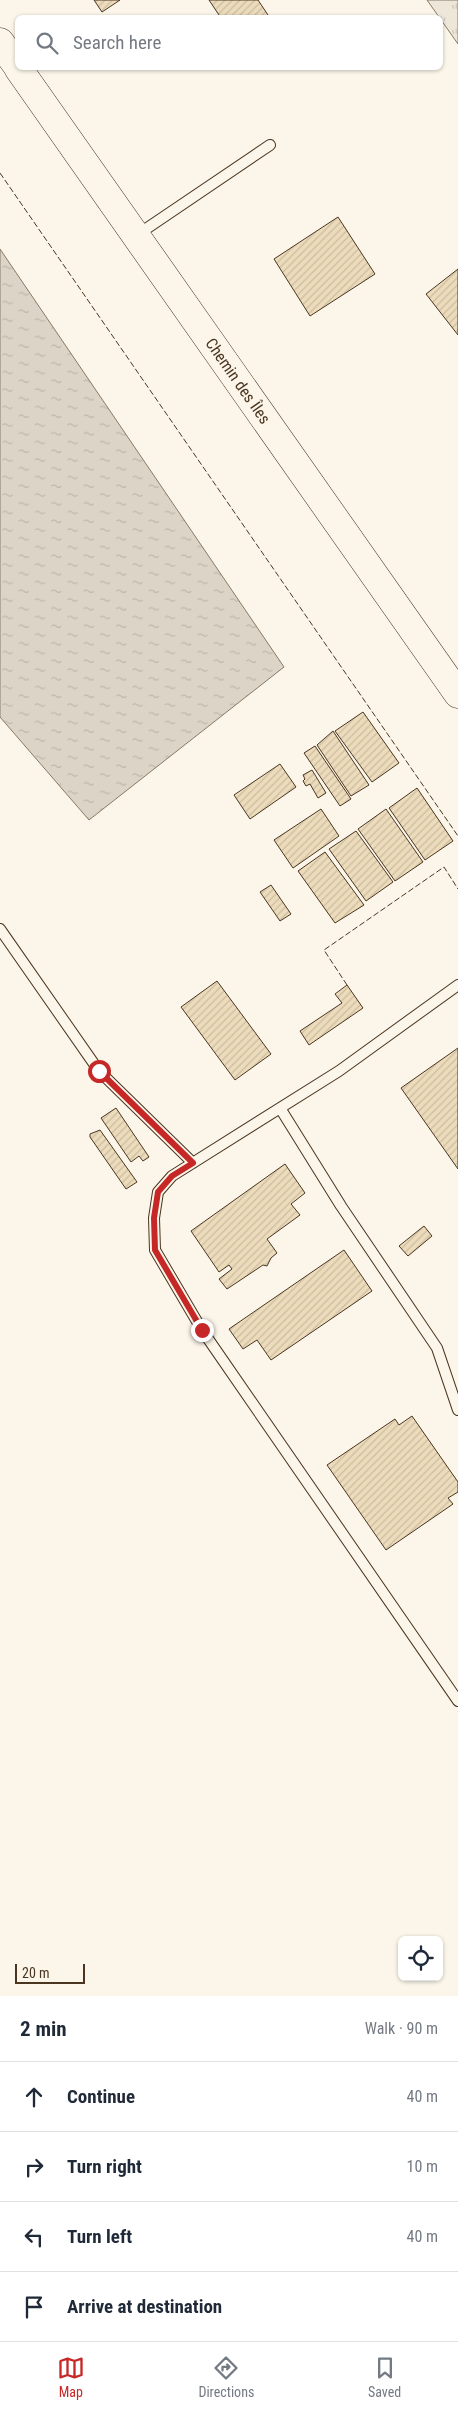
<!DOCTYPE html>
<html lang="en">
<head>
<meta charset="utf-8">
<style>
  :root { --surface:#fff; --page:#f6f6f7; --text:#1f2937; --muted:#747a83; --line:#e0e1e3; --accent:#c62828 }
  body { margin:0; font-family:"Roboto Condensed",sans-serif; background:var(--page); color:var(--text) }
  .controls { position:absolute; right:15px; bottom:15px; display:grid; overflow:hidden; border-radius:8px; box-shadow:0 1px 4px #0004 }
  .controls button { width:45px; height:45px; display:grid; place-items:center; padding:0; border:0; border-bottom:1px solid var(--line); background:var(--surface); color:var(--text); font:25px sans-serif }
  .scale { position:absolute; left:15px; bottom:12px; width:70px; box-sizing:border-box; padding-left:5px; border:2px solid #4a3520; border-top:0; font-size:14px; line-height:18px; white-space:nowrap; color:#4a3520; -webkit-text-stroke:4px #fbf6e9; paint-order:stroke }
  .stop { position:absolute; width:15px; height:15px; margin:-11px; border:4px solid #c62828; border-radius:50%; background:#fff }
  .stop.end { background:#c62828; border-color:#fff; box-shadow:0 1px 5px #0008 }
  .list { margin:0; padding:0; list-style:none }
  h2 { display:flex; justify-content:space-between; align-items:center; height:65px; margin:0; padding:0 20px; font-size:21px }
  h2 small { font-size:16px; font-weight:400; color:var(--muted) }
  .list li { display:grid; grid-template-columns:32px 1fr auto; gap:15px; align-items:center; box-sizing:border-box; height:70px; padding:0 20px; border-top:1px solid var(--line) }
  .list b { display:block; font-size:19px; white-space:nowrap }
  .list em { font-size:16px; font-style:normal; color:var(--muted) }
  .icon { flex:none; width:28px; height:28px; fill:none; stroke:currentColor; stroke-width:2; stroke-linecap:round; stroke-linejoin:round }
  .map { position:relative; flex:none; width:458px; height:1996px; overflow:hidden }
  .search { position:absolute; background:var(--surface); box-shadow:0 1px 4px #0004; left:15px; right:15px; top:15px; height:55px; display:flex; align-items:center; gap:12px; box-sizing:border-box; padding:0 18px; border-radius:8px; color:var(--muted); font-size:19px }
  .sheet { height:345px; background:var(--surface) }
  nav { display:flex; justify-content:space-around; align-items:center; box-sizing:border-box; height:70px; border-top:1px solid var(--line); background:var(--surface); font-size:14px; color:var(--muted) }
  nav a { display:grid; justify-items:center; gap:2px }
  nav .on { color:var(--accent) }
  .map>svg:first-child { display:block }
  .grass { fill:url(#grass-tufts); stroke:#887966 }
  .water { fill:url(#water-ripples); stroke:#887966 }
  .building { fill:url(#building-hatch); stroke:#4a3520 }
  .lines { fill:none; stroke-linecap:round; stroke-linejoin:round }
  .service-casing { stroke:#4a3520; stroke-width:12 }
  .secondary-casing { stroke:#4a3520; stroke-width:29 }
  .service { stroke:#fbf6e9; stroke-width:10 }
  .secondary { stroke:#fbf6e9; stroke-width:28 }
  .fence { stroke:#4a3520; stroke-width:1; stroke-dasharray:6 2.5; stroke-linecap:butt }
  .route { stroke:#c62828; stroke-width:6 }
  .labels { text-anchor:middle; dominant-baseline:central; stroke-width:4; stroke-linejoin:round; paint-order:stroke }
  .street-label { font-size:16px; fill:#4a3520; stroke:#fbf6e9 }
</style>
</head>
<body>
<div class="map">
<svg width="458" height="1996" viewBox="0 0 458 1996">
  <defs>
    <pattern id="grass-tufts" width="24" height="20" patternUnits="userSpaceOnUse" patternTransform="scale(1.25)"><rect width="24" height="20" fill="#ede6d9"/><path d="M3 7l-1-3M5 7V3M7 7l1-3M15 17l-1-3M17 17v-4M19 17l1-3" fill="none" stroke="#cdc6ba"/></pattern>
    <pattern id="water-ripples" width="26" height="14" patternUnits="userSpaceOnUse" patternTransform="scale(1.25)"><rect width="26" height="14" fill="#dcd4c6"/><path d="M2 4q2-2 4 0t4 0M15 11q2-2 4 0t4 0" fill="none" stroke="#beb7aa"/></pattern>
    <pattern id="building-hatch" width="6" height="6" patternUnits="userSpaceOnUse" patternTransform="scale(1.25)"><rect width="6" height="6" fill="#ecdcbc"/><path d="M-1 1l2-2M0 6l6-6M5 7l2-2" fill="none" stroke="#ccbda1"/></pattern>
  </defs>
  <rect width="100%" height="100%" fill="#fbf6e9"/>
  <path class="grass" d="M427 0H458V44Z"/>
  <path class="water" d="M0 249 284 667 89 820 0 717Z"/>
  <path class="building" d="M94 0H120L102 12Z
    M209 0H258L270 18H221Z
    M338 217 375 274 310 316 274 259Z
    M458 269V335L426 294Z
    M363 712 399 763 372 782 335 731Z
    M333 731 369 785 351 796 317 745Z
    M315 746 351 799 340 806 304 753Z
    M280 764 296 787 250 819 234 795Z
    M312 770 326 793 318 798 310 784 306 786 303 781 305 779 303 775Z
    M417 788 453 841 425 860 389 808Z
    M321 809 339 836 293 868 274 840Z
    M386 809 423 862 395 881 358 829Z
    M356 831 393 882 366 901 329 849Z
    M325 852 364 905 335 923 298 871Z
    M271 885 291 914 280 921 260 892Z
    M217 981 271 1054 235 1080 181 1007Z
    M347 985 363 1008 309 1045 300 1031 342 1003 335 994Z
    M458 1048V1169L401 1088Z
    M116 1108 149 1157 143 1161 139 1156 131 1162 101 1118Z
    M100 1130 137 1182 126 1189 90 1137V1134Z
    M285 1164 305 1193 291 1204 300 1215 267 1239 277 1253 271 1258 267 1266 263 1265 227 1289 219 1279 232 1269 229 1265 219 1272 191 1231Z
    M424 1226 432 1236 408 1256 399 1246Z
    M344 1250 372 1291 271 1360 257 1340 243 1349 229 1329Z
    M412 1416 458 1482V1492L448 1498 453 1504 386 1550 327 1465 395 1419 399 1425Z"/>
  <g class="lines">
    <defs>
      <path id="service" d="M137 235 270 145
        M0 929 99 1071 193 1163
        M458 985 339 1071 172 1176 158 1192 154 1218 155 1250 202 1330 458 1701
        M280 1108 341 1206 437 1348 458 1410"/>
      <path id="secondary" d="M0 42 18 67
        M18 68 458 694"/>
    </defs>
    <use href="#service" class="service-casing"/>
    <use href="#secondary" class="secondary-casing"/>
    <use href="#service" class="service"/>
    <use href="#secondary" class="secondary"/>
    <path class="fence" d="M0 173 458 836
      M347 985 324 950 444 867 458 889"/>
  </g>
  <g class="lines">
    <path class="route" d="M99 1071 193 1163 172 1176 158 1192 154 1218 155 1250 202 1330"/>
  </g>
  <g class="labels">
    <g class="street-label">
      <text transform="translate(238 381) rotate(55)">Chemin des Îles</text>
    </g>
  </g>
</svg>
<div class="controls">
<button><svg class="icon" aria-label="locate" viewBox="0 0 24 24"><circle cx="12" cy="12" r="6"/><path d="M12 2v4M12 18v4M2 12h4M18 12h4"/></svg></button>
</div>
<div class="scale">20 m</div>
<div class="stop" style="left:99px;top:1071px"></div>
<div class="stop end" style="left:202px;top:1330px"></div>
<div class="search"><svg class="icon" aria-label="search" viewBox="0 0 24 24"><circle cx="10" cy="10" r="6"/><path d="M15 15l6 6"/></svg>Search here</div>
</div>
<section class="sheet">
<h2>2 min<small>Walk · 90 m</small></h2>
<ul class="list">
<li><svg class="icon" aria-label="ahead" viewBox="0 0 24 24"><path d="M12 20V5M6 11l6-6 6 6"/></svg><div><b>Continue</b></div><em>40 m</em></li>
<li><svg class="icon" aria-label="right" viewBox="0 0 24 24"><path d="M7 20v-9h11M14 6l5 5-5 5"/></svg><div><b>Turn right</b></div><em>10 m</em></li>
<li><svg class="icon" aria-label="left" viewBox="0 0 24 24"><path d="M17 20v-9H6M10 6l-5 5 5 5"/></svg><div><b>Turn left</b></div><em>40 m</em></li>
<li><svg class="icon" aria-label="arrive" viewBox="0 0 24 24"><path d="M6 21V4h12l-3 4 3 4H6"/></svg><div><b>Arrive at destination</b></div></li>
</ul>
</section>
<nav>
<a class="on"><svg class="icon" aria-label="map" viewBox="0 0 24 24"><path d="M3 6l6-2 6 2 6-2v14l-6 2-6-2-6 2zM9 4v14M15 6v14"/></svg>Map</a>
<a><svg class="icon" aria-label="directions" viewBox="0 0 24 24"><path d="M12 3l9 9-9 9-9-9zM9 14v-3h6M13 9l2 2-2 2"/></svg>Directions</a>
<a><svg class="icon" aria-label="saved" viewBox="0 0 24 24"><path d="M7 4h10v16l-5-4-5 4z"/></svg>Saved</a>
</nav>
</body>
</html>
